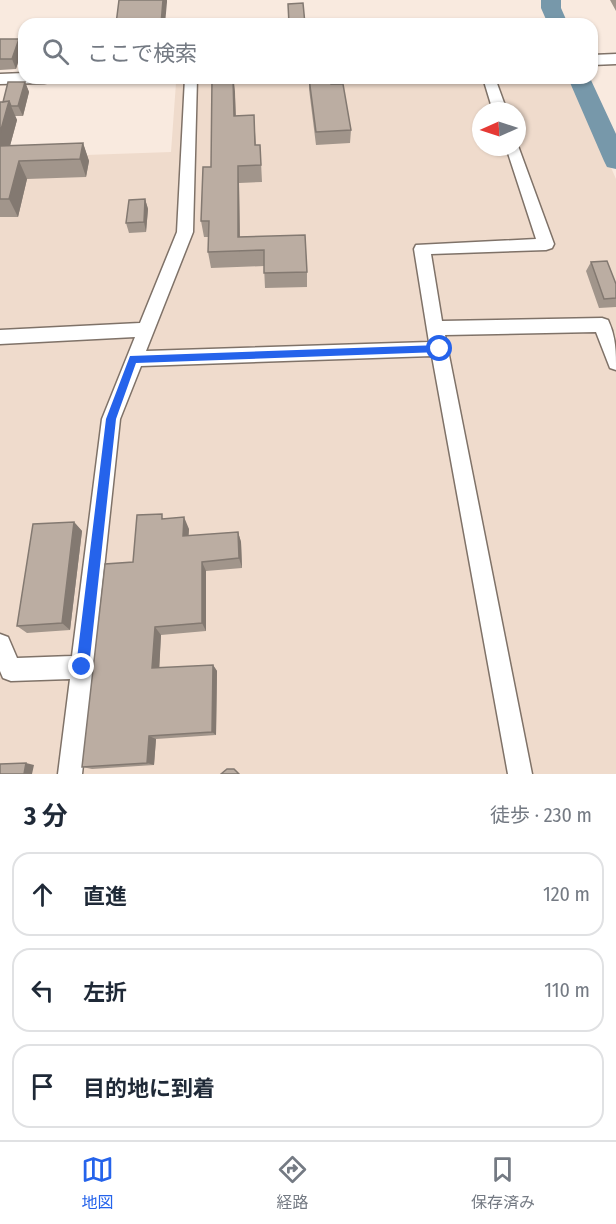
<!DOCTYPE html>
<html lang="ja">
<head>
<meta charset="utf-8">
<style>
  :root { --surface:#fff; --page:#f6f6f7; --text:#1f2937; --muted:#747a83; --line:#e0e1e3; --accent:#2563eb }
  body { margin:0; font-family:"Fira Sans Condensed","Noto Sans JP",sans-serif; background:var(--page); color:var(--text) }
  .compass { position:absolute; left:472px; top:102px; width:54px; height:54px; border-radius:50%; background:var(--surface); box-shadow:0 2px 4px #0004; rotate:267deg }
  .stop { position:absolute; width:18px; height:18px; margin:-14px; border:4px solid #2563eb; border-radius:50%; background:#fff }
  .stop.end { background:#2563eb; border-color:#fff; box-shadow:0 2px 6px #0008 }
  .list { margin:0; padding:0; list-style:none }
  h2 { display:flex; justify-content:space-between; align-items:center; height:78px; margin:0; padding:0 24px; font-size:26px }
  h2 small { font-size:20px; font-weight:400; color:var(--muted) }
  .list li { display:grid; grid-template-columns:39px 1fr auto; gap:18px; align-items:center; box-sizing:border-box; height:84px; margin:0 12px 12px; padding:0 12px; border:2px solid var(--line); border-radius:18px }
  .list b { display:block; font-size:22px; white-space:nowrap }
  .list em { font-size:20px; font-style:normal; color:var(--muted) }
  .icon { flex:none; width:33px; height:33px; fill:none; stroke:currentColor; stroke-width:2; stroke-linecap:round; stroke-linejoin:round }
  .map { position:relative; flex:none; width:616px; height:774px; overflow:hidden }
  .search { position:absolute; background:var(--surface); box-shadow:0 2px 4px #0004; left:18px; right:18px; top:18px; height:66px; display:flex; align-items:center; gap:15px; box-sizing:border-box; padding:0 21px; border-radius:18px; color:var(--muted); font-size:22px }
  .sheet { height:366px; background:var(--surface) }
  nav { display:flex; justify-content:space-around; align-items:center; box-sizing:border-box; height:84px; border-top:2px solid var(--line); background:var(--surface); font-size:16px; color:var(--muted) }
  nav a { display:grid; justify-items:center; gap:3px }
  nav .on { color:var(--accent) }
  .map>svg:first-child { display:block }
  .industrial { fill:#efdbcc; fill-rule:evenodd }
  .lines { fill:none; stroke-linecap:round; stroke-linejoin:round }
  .river { fill:#7798aa; fill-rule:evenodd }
  .minor-casing { stroke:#7f7268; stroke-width:3 }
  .major-casing { stroke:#7f7268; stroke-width:3 }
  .minor { fill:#fff; fill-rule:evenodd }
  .major { fill:#fff; fill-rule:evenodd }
  .wall { fill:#a1958b }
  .shaded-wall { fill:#837971 }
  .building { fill:#bbada2; stroke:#837971; stroke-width:1.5 }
  .route { fill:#2563eb }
</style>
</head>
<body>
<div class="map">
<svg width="616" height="774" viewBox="0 0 616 774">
  <rect width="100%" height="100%" fill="#f9eadf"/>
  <path class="industrial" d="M331 78H572L616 179V774H0V158L171 152 176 83ZM481 111H517V147H481Z"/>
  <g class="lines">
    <path class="river" d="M541 0H561V8L568 24H548L541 8Z
      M568 78H590L616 134V169L607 167 604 161Z"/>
    <defs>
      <path id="minor" d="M185 78H197L193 232 146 351 429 342 414 249 416 245 536 239 506 147H517V143L554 244 552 248 546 250 431 254 442 321 602 318 608 320C616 337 616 352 616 370L610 368 596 332 445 335 532 774H508L432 356 141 366 120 419 82 774H58L70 679 11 681 3 678 0 671V634L8 637 17 658 72 656 102 419 135 337 0 344V330L140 323 177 232Z
        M483 78H495L507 111H493Z"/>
      <path id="major" d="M616 54V64L592 65V55Z
        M24 73V78H53L50 82 44 83 0 84V74Z"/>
    </defs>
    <use href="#minor" class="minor-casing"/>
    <use href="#major" class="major-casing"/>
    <use href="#minor" class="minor"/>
    <use href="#major" class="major"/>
  </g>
  <path class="wall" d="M610 0H616V11Z
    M0 39H19L22 49 16 69 0 70Z
    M234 78 236 116 255 132 256 145 261 162 262 182 239 183 240 237 307 272V287L265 288 264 266 211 268 208 252 209 237H204L201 221 211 167Z
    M309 78 331 84 351 130 350 143 316 145 309 89Z
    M25 82 29 92 23 116H15L17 120 10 146 83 143 89 161 86 177 27 179 18 217H0V102H3Z
    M145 199 148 209 146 232 129 233 126 223Z
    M591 262 616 284V307L599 308 586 271Z
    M165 519 189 529 188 536 238 532 241 542 242 568 206 571V631L161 635 159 668 213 665 217 671 216 735 156 739 154 765 92 769 82 767 133 562Z
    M74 522 82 531 70 630 27 633 17 626Z"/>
  <path class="shaded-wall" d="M163 0H167V2L165 24H161Z
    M19 39 22 49 16 69 12 59Z
    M233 78 235 92 236 133 234 116Z
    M25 82 29 92 23 116 18 106Z
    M9 101 17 120 5 164 0 154V133Z
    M83 143 89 161 86 177 80 159Z
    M19 161 27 179 18 217 9 199Z
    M238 166 239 183 240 253 238 237Z
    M145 199 148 209 146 232 144 222Z
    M184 517 189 529 188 547 183 536Z
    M74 522 82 531 70 630 62 623Z
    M238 532 241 542 242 568 239 558Z
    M202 562 206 571V631L202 623Z
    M155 627 161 635 159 674 152 668Z
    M213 665 217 671 216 735 212 732Z
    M149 736 156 739 154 765 147 763Z
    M26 763 34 765 32 774H24Z"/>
  <path class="building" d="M119 0H163L161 24H116Z
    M303 3 305 24H289L288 4Z
    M0 39H19L12 59H0Z
    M212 78H233L234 116 254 115 255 145H260L261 165 238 166V237L305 235 307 272 264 273V250L208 252 209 221H201L203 167H211Z
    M309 78H330L331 84H343L351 130 316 132Z
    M8 82H25L18 106H11L9 101 3 102Z
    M9 101 0 133V102Z
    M83 143 80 159 19 161 9 199H0V146Z
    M145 199 144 222 126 223 129 200Z
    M607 261 616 284V298L604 299 591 262Z
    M162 514V519L184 517 183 536 238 532 239 558 202 562V623L155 627 152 668 213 665 212 732 149 736 147 763 82 767 105 564 133 562 137 515Z
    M74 522 62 623 17 626 33 524Z
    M26 763 24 774H0V764Z
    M227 769H234L239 774H221Z"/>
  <path class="route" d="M440 345 445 349 440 352 136 363 116 419 89 667 87 671H78L76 667 106 419 130 356Z"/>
</svg>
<svg class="compass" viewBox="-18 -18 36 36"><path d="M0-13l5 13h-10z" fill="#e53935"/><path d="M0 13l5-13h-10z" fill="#747a83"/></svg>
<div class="stop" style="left:440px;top:349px"></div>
<div class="stop end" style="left:82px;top:667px"></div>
<div class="search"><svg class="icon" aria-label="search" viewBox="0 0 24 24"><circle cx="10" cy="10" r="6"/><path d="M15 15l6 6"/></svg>ここで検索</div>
</div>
<section class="sheet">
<h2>3 分<small>徒歩 · 230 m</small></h2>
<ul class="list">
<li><svg class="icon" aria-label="ahead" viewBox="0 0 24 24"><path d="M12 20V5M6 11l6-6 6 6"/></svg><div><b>直進</b></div><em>120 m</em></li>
<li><svg class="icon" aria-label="left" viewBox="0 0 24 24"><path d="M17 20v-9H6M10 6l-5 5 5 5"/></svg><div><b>左折</b></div><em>110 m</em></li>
<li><svg class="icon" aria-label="arrive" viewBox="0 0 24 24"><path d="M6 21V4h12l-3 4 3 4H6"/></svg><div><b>目的地に到着</b></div></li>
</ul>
</section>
<nav>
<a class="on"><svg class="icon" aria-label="map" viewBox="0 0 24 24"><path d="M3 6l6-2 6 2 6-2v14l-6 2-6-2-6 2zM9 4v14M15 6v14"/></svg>地図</a>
<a><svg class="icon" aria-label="directions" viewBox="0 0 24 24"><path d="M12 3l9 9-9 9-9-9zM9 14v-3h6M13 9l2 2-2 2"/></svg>経路</a>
<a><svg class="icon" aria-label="saved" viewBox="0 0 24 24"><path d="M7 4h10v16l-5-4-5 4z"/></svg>保存済み</a>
</nav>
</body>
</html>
